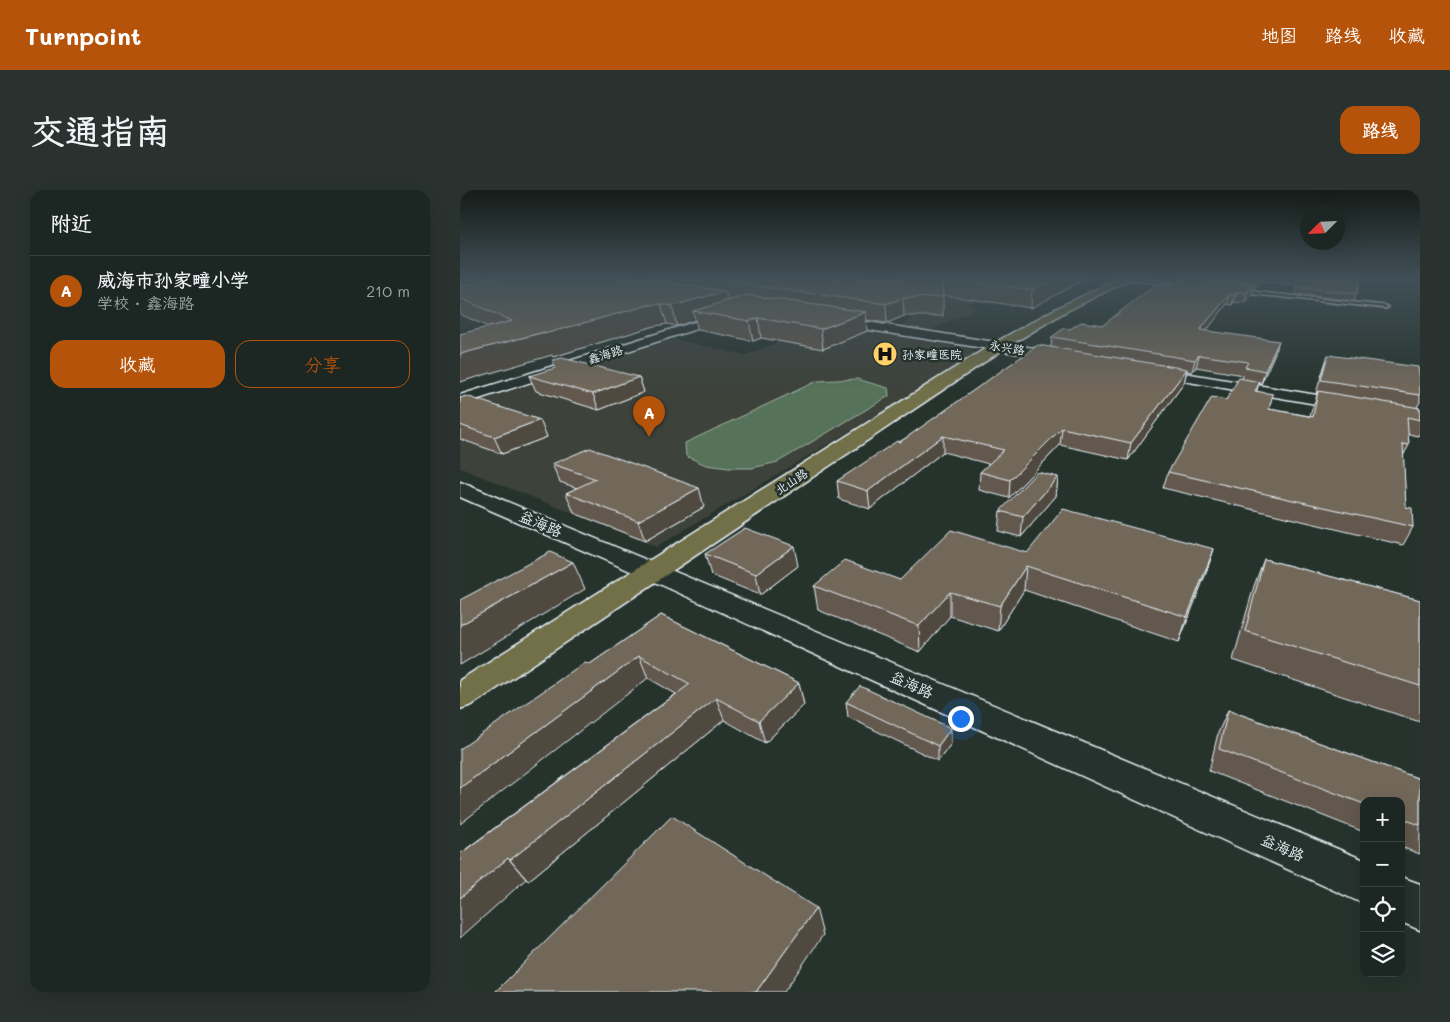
<!DOCTYPE html>
<html lang="zh">
<head>
<meta charset="utf-8">
<style>
  :root { --surface:#1c2622; --page:#29322f; --text:#f1f3f6; --muted:#a0a5a5; --line:#3a4340; --accent:#b45309 }
  body { margin:0; font-family:Mali,"LXGW WenKai TC",sans-serif; background:var(--page); color:var(--text) }
  .controls { position:absolute; right:15px; bottom:15px; display:grid; overflow:hidden; border-radius:10px; box-shadow:0 5px 20px #0002 }
  .controls button { width:45px; height:45px; display:grid; place-items:center; padding:0; border:0; border-bottom:1px solid var(--line); background:var(--surface); color:var(--text); font:25px sans-serif }
  .compass { position:absolute; left:840px; top:15px; width:45px; height:45px; border-radius:50%; background:var(--surface); box-shadow:0 5px 20px #0002; rotate:246deg }
  .you { position:absolute; left:500px; top:528px; width:18px; height:18px; margin:-12px; border:4px solid #fff; border-radius:50%; background:#1a73e8; box-shadow:0 0 0 8px #1a73e833 }
  .badge { display:grid; place-items:center; width:32px; height:32px; border-radius:50%; background:var(--accent); color:#fff; font-size:16px; font-weight:700 }
  .pin { position:absolute; translate:-50% -41px; filter:drop-shadow(0 1px 2px #0008) }
  .pin::after { content:''; position:absolute; top:26px; width:18px; height:15px; background:inherit; clip-path:polygon(0 0,100% 0,50% 100%) }
  .list { margin:0; padding:0; list-style:none }
  h2 { display:flex; justify-content:space-between; align-items:center; height:65px; margin:0; padding:0 20px; font-size:21px }
  h2 small { font-size:16px; font-weight:400; color:var(--muted) }
  .list li { display:grid; grid-template-columns:32px 1fr auto; gap:15px; align-items:center; box-sizing:border-box; height:70px; padding:0 20px; border-top:1px solid var(--line) }
  .list b { display:block; font-size:19px; white-space:nowrap }
  .list p { margin:0; font-size:16px; white-space:nowrap; color:var(--muted) }
  .list em { font-size:16px; font-style:normal; color:var(--muted) }
  .actions { display:flex; gap:10px; padding:15px 20px }
  .actions a { flex:1; padding:11px 0; border:1px solid var(--accent); border-radius:15px; text-align:center; font-size:18px; color:var(--accent) }
  .actions .main { background:var(--accent); color:#fff }
  .icon { flex:none; width:28px; height:28px; fill:none; stroke:currentColor; stroke-width:2; stroke-linecap:round; stroke-linejoin:round }
  .map { position:relative; flex:none; width:960px; height:802px; overflow:hidden; border-radius:15px }
  header { display:flex; align-items:center; gap:30px; box-sizing:border-box; height:70px; padding:0 25px; background:var(--accent); color:#fff }
  header strong { font-size:24px }
  nav { display:flex; gap:28px; margin-inline-start:auto; font-size:18px }
  .intro { display:flex; align-items:center; justify-content:space-between; box-sizing:border-box; height:120px; padding:0 30px }
  h1 { margin:0; font-size:35px }
  .button { padding:12px 22px; border-radius:15px; background:var(--accent); color:#fff; font-size:18px; font-weight:700 }
  main { display:flex; gap:30px; padding:0 30px }
  aside { flex:1; background:var(--surface); border-radius:15px; box-shadow:0 5px 20px #0002 }
  .map>svg:first-child { display:block }
  .built { fill:#3d433a }
  .green { fill:#577258; stroke:#a0b2a8 }
  .lines { fill:none; stroke-linecap:round; stroke-linejoin:round }
  .lane-casing { stroke:#e8f1f8; stroke-width:4 }
  .secondary-casing { stroke:#e8f1f8; stroke-width:3 }
  .primary-casing { stroke:#e8f1f8; stroke-width:3 }
  .lane { fill:#26332d; fill-rule:evenodd }
  .secondary { fill:#26332d; fill-rule:evenodd }
  .primary { fill:#726f4a; fill-rule:evenodd }
  .wall { fill:#62594d; stroke:#e8f1f8 }
  .shaded-wall { fill:#50493f; stroke:#e8f1f8 }
  .building { fill:#72685a; stroke:#e8f1f8 }
  .labels { text-anchor:middle; dominant-baseline:central; stroke-width:5; stroke-linejoin:round; paint-order:stroke }
  .far-street-label { font-size:12px; fill:#e8f1f8; stroke:#26332d }
  .far-poi-label { font-size:12px; fill:#e8f1f8; stroke:#26332d; text-anchor:start }
  .street-label { font-size:15px; fill:#e8f1f8; stroke:#26332d }
</style>
</head>
<body>
<header>
<strong>Turnpoint</strong>
<nav><a>地图</a><a>路线</a><a>收藏</a></nav>
</header>
<div class="intro"><h1>交通指南</h1><a class="button">路线</a></div>
<main>
<aside>
<h2>附近<small></small></h2>
<ul class="list">
<li><span class="badge">A</span><div><b>威海市孙家疃小学</b><p>学校 · 鑫海路</p></div><em>210 m</em></li>
</ul>
<div class="actions"><a class="main">收藏</a><a>分享</a></div>
</aside>
<div class="map">
<svg width="960" height="802" viewBox="0 0 960 802">
  <rect width="100%" height="100%" fill="#26332d"/>
  <filter id="ink" filterUnits="userSpaceOnUse"><feTurbulence type="fractalNoise" baseFrequency=".02" numOctaves="2"/><feDisplacementMap in="SourceGraphic" scale="10" xChannelSelector="R" yChannelSelector="G"/><feConvolveMatrix kernelMatrix="1 2 1 2 8 2 1 2 1" color-interpolation-filters="sRGB"/></filter>
  <g filter="url(#ink)">
    <path class="built" d="M459 100 520 107 507 115 519 117 467 142 436 137 447 133 452 127 447 117Z
      M365 134 508 158 514 162 516 166 196 357 0 278V217L211 149 286 165Z"/>
    <path class="green" d="M397 189 428 198 429 206 318 272 292 278H269L246 275 226 266 225 253 357 191Z"/>
    <g class="lines">
      <defs>
        <path id="lane" d="M670 88 728 95 730 96 728 97 664 89Z
          M777 100 926 116 928 117 926 118 775 102Z"/>
        <path id="secondary" d="M273 120 279 124 277 126 0 215V205Z
          M369 126 606 163 611 164 613 167 611 170 606 171 365 133 363 130 365 127Z
          M688 177 960 222V232L683 184 681 181 683 178Z
          M0 292 904 670V714L184 387 0 307Z
          M941 687 960 694V740L941 732Z"/>
        <path id="primary" d="M660 88H673L605 122 544 159 12 515 0 519V490L534 153 597 118Z"/>
      </defs>
      <use href="#lane" class="lane-casing"/>
      <use href="#secondary" class="secondary-casing"/>
      <use href="#primary" class="primary-casing"/>
      <use href="#lane" class="lane"/>
      <use href="#secondary" class="secondary"/>
      <use href="#primary" class="primary"/>
    </g>
    <path class="wall" d="M0 88H627L571 118 483 105V126H444L427 133 406 130 407 141 363 159 301 148 293 151 238 140 235 130 217 136 207 134 194 136 93 167 92 165 28 137 0 124Z
      M721 88H899L897 104 894 111 835 104 838 96 800 92 794 100 792 99 791 105 785 113 774 112 772 115 767 114 746 141 815 163 801 194 799 193 797 201 809 219 850 226 853 216 858 203H856L864 177 868 165 960 190V212L957 217 960 218V243L958 246 948 244 949 255 943 266 946 317 953 337 943 355 703 298 708 282 766 210 782 189 783 185 736 177 732 182 727 181 724 193 668 270 600 255 549 308 519 300 520 282 529 274 483 262 410 319 379 309 377 291 591 157 592 147 610 139 643 135 712 96Z
      M69 186 179 187 184 202 139 220 76 201Z
      M0 208 80 230 87 247 42 264 0 249Z
      M92 274 244 317 185 351 114 323 106 303 117 298 100 292Z
      M598 287 596 306 561 347 538 341 540 321Z
      M754 359 746 383 719 452 564 400 538 441 490 426 460 462 358 420 354 396 440 390 567 363Z
      M245 364 338 376 300 405 251 385Z
      M804 369 960 410V532L773 470 794 396Z
      M201 425 339 493 344 515 305 553 264 530 68 691 66 689 6 659 216 504 188 488 130 474Z
      M386 512 491 554 478 571 388 527Z
      M768 520 960 589V664L941 657V611H904V642L749 581 758 543Z"/>
    <path class="shaded-wall" d="M0 88H86L0 106Z
      M596 88H627L571 118 572 100Z
      M800 88H801L800 92 794 100 796 93Z
      M793 95 791 105 785 113 787 103Z
      M265 101 269 120 233 121 235 130 217 136 212 116Z
      M777 102 774 112 772 115 774 105Z
      M770 104 767 114 738 152 740 140Z
      M443 108 444 126 427 133 426 114Z
      M201 114 207 134 194 136 93 167 92 165 0 192V164L189 115Z
      M406 122 407 141 363 159 361 139Z
      M298 128 301 148 293 151 289 131Z
      M819 151 815 163 801 194 805 181Z
      M739 165 736 177 732 182 735 170Z
      M727 179 724 193 668 270 671 253Z
      M179 187 184 202 139 220 133 204Z
      M80 230 87 247 42 264 34 247Z
      M602 238 600 255 549 308 550 290Z
      M483 246V262L410 319 408 301Z
      M598 287 596 306 561 347 563 327Z
      M239 298 244 317 185 351 178 331Z
      M334 356 338 376 300 405 296 384Z
      M754 359 746 383 719 452 727 427Z
      M113 372 125 399 0 475V435Z
      M566 376 564 400 538 441 540 416Z
      M490 402V426L460 462 459 436Z
      M179 466 188 488 0 634V598Z
      M339 493 344 515 305 553 299 531Z
      M256 508 264 530 68 691 50 670Z
      M491 538V554L478 571V556Z
      M48 668 66 689 0 748V708Z
      M356 718 363 745 324 802H296Z"/>
    <path class="building" d="M39 88H178L265 101 212 116 201 114 189 115 84 144V142L0 164V144L52 131 0 108V96Z
      M239 88H482L483 107 443 108 426 114Z
      M482 88H596L572 100Z
      M721 88 793 95 787 103 777 102 774 105 770 104 740 140 819 151 805 181 785 177 788 172 739 165 735 170 592 147 604 138 610 139 621 132 643 135 696 94 712 96Z
      M751 88H800L796 93Z
      M831 88H899L897 104 837 97 841 89Z
      M287 105 406 122 361 139 298 128 289 131 233 121Z
      M578 155 727 179 671 253 602 238 550 290 520 282 544 260 483 246 408 301 377 291 437 251 440 252Z
      M868 165 958 177 960 190V205L861 190Z
      M102 168 179 187 133 204 69 186 95 178 93 170Z
      M779 188 800 192 795 201 813 204 809 219 853 227 858 201 960 218V230L947 227 949 255 943 254 946 317 952 318 953 337 708 282 752 207 766 210Z
      M6 206 80 230 34 247 0 235V208Z
      M130 258 239 298 178 331 106 303 136 289 92 274Z
      M577 282 598 287 563 327 540 321Z
      M603 319 754 359 727 427 566 376 540 416 490 402 459 436 354 396 385 370 440 390 491 340 567 363Z
      M285 338 334 356 296 384 245 364Z
      M90 362 113 372 0 435V410Z
      M804 369 960 410V496L785 441Z
      M201 425 339 493 299 531 256 508 50 670 48 668 0 708V664L230 494 179 466 0 598V559L125 472 130 474Z
      M400 496 491 538 478 556 386 512Z
      M768 520 960 589V635L941 628V611H904V614L759 559Z
      M212 626 356 718 296 802H35Z"/>
  </g>
  <linearGradient id="sky" x2="0" y2="1"><stop stop-color="#151c19"/><stop offset="0.44" stop-color="#415057"/><stop offset="1" stop-color="#415057" stop-opacity="0"/></linearGradient>
  <rect width="960" height="201" fill="url(#sky)"/>
  <defs>
    <symbol id="hospital-disc" viewBox="-11 -11 22 22"><circle r="9.5" fill="#ffd166" stroke="#26332d"/><path d="M-5-5h3v3.5h4V-5h3V5h-3V1.5h-4V5h-3Z" fill="#111"/></symbol>
  </defs>
  <g fill-rule="evenodd">
    <use href="#hospital-disc" x="411" y="150" width="28" height="28"/>
  </g>
  <g class="labels">
    <g class="far-street-label">
      <text transform="translate(547 157) rotate(9)">永兴路</text>
      <text transform="translate(145 164) rotate(-18)">鑫海路</text>
      <text transform="translate(331 291) rotate(-33)">北山路</text>
    </g>
    <g class="far-poi-label">
      <text x="442" y="164">孙家疃医院</text>
    </g>
    <g class="street-label">
      <text transform="translate(81 333) rotate(23)">益海路</text>
      <text transform="translate(452 494) rotate(24)">益海路</text>
      <text transform="translate(823 657) rotate(24)">益海路</text>
    </g>
  </g>
</svg>
<div class="controls">
<button>+</button>
<button>−</button>
<button><svg class="icon" aria-label="locate" viewBox="0 0 24 24"><circle cx="12" cy="12" r="6"/><path d="M12 2v4M12 18v4M2 12h4M18 12h4"/></svg></button>
<button><svg class="icon" aria-label="layers" viewBox="0 0 24 24"><path d="M12 4l9 5-9 5-9-5zM3 14l9 5 9-5"/></svg></button>
</div>
<svg class="compass" viewBox="-18 -18 36 36"><path d="M0-13l5 13h-10z" fill="#e53935"/><path d="M0 13l5-13h-10z" fill="#a0a5a5"/></svg>
<div class="you"></div>
<div class="pin badge" style="left:189px;top:247px">A</div>
</div>
</main>
</body>
</html>
